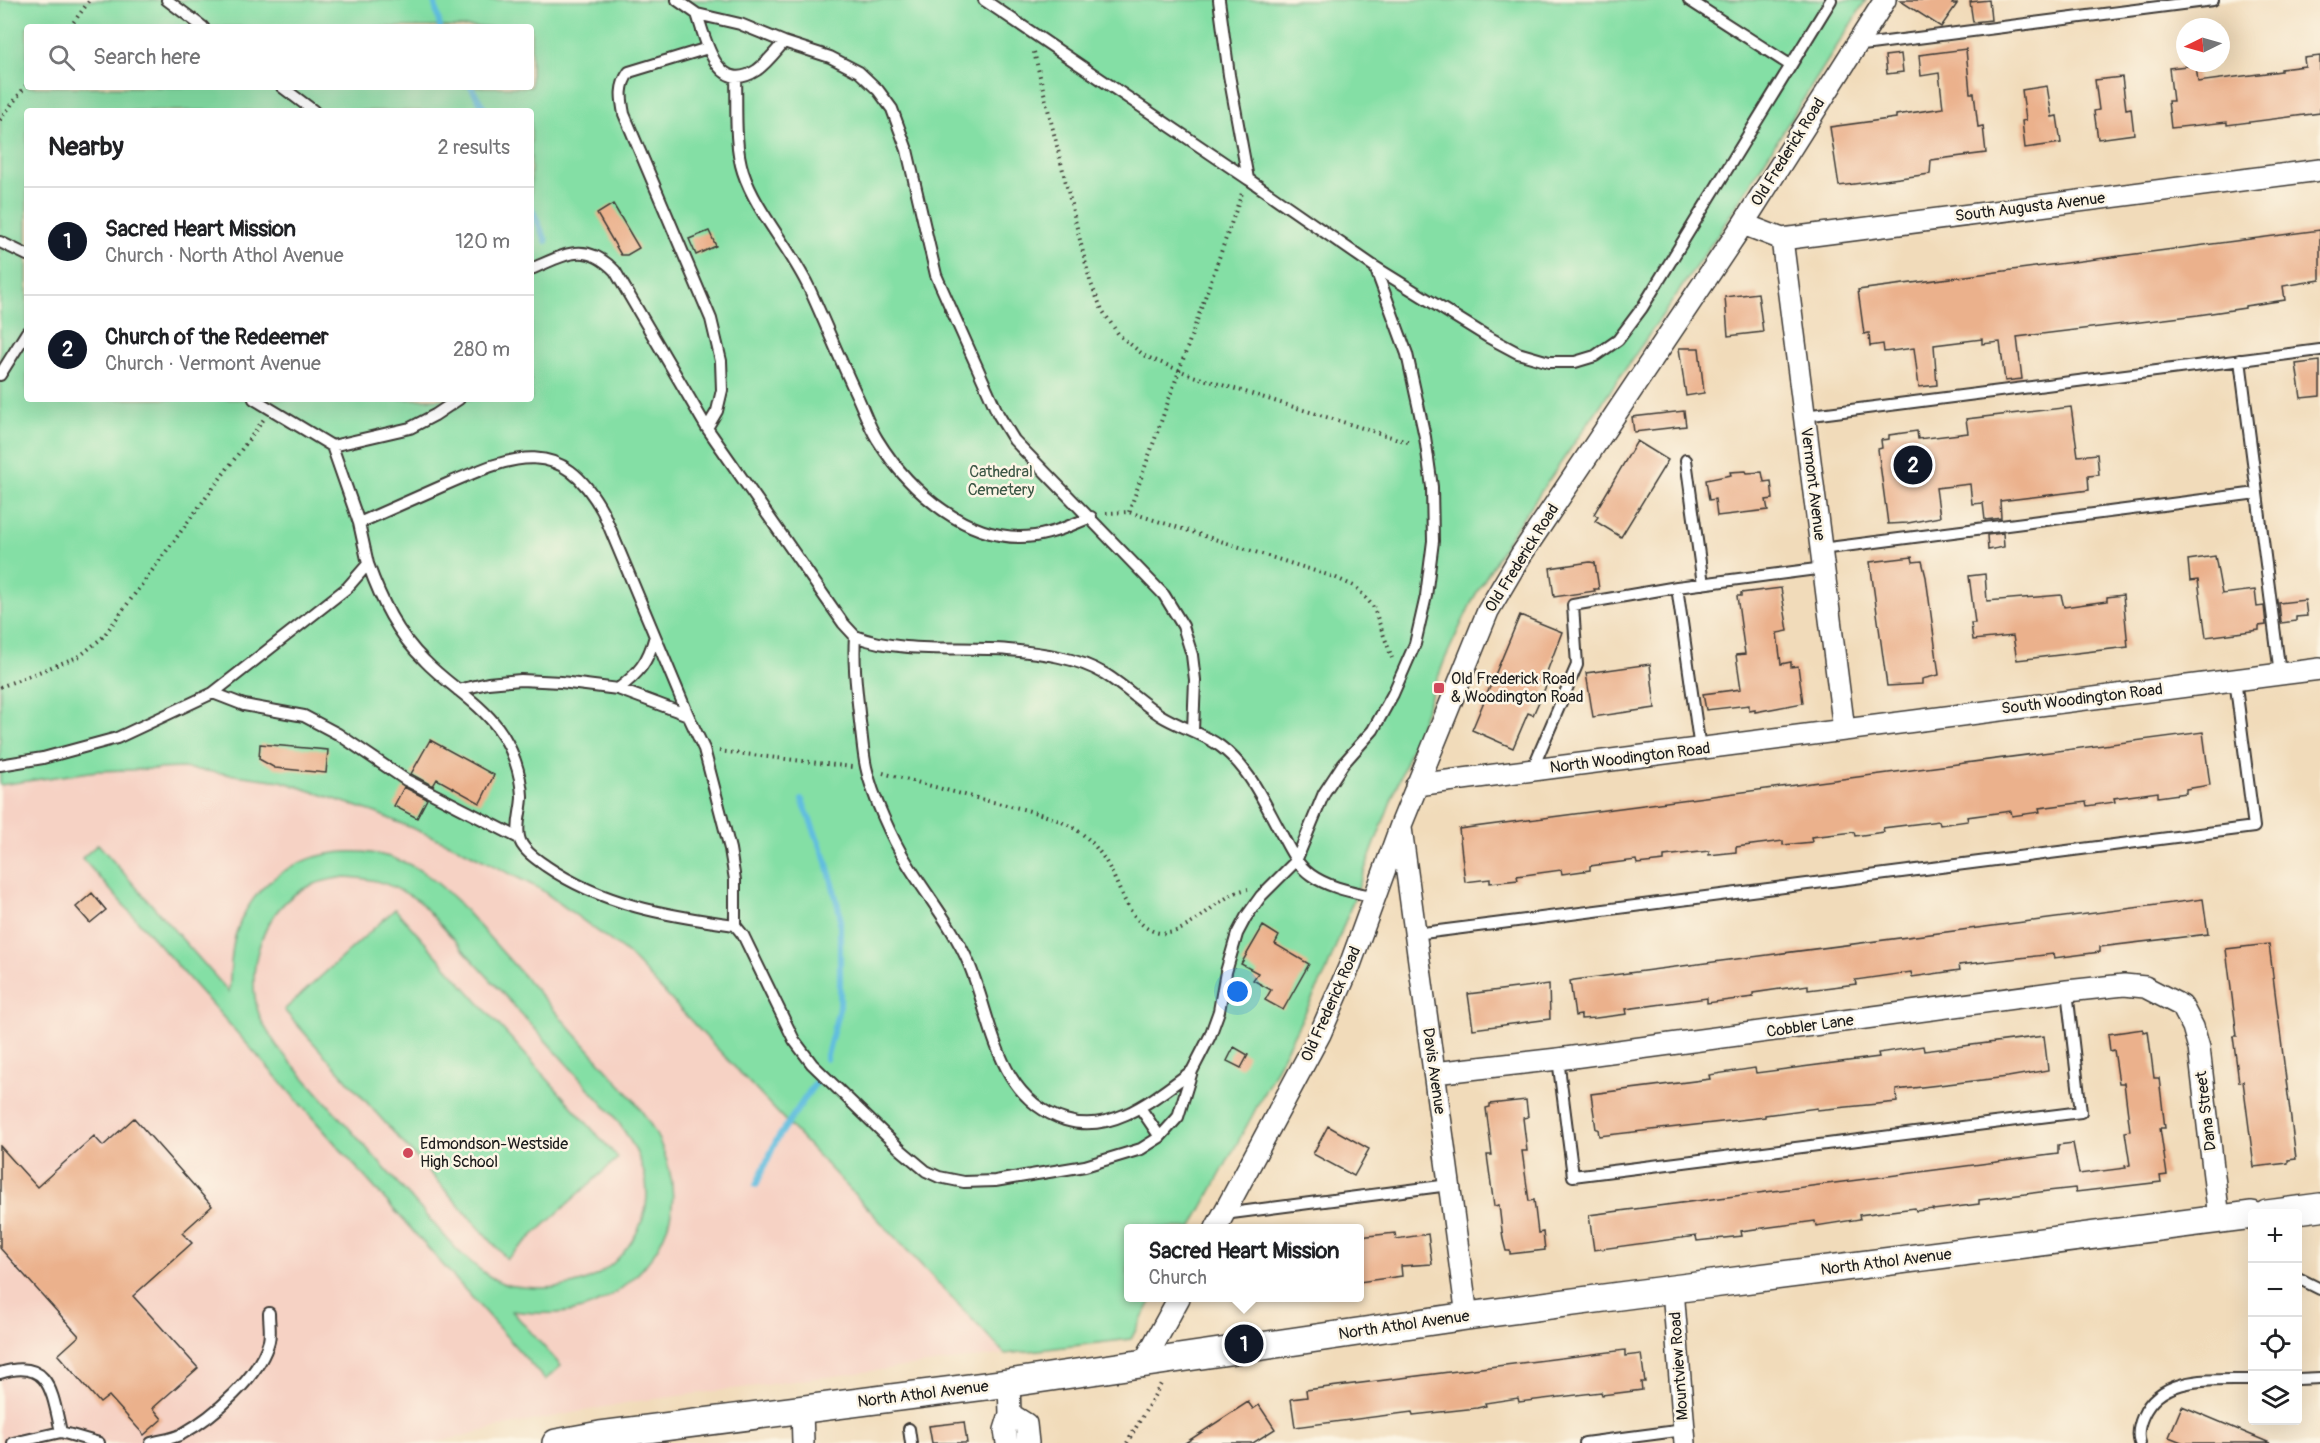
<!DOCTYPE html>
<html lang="en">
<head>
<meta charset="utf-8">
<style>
  :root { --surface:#fff; --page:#f6f6f6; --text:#202124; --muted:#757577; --line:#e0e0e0; --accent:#111827 }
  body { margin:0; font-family:Pangolin,sans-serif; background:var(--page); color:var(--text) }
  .controls { position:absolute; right:18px; bottom:18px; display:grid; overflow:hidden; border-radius:6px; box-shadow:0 6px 24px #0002 }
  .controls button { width:54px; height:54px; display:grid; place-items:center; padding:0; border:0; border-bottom:2px solid var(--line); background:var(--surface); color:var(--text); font:30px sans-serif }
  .compass { position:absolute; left:2176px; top:18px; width:54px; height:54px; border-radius:50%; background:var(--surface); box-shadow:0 6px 24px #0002; rotate:265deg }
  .you { position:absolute; left:1238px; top:992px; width:21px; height:21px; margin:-15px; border:4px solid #fff; border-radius:50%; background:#1a73e8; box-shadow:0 0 0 9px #1a73e833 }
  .badge { display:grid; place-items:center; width:39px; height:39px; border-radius:50%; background:var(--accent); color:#fff; font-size:20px; font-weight:700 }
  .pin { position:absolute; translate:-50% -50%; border:3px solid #fff; box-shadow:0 2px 6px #0006 }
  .popup { position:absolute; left:1124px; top:1224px; width:240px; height:78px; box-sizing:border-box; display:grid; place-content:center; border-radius:6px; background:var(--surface); filter:drop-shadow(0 2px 4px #0005); font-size:20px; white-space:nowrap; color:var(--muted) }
  .popup b { font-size:22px; color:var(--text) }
  .popup::after { content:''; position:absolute; left:50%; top:100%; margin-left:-12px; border:12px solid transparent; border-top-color:var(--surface) }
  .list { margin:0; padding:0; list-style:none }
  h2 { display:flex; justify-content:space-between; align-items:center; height:78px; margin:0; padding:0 24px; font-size:26px }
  h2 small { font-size:20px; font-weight:400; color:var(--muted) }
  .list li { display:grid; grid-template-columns:39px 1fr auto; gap:18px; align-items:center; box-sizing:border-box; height:108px; padding:0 24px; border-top:2px solid var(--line) }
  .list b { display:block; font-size:22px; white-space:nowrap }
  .list p { margin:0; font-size:20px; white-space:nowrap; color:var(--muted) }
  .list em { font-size:20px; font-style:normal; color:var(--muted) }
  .icon { flex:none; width:33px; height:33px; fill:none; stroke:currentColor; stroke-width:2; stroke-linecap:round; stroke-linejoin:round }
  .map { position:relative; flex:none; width:2320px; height:1443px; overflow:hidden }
  .search { position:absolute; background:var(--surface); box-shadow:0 6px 24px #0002; left:24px; top:24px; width:510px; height:66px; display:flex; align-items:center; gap:15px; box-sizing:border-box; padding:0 21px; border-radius:6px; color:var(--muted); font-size:22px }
  .panel { position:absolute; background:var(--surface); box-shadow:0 6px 24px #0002; left:24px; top:108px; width:510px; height:294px; border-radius:6px }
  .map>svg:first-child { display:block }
  .built { fill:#f6d2c4 }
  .green { fill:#84dfa5; stroke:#507e60; stroke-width:1.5; fill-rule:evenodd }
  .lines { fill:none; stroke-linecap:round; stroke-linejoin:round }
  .stream { stroke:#61bddf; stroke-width:6 }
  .building { fill:#ebb18c }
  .service-casing { stroke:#3c3934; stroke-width:14 }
  .minor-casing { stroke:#3c3934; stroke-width:24 }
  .tertiary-casing { stroke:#3c3934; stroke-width:30 }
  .path { stroke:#3c3934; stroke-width:4; stroke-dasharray:1.5 4.5; stroke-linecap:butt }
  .service { stroke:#fff; stroke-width:10 }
  .minor { stroke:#fff; stroke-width:21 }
  .tertiary { stroke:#fff; stroke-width:27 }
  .poi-dot { fill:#d1495b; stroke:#fcf5e5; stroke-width:2 }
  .labels { text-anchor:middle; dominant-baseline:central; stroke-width:5; stroke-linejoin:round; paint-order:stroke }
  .street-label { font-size:16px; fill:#1c1c1c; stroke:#fcf5e5 }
  .park-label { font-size:16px; fill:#3b5645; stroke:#fcf5e5 }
  .poi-label { font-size:16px; fill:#1c1c1c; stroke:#fcf5e5; text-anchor:start }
</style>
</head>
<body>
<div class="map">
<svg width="2320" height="1443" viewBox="0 0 2320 1443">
  <rect width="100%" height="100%" fill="#fcf5e5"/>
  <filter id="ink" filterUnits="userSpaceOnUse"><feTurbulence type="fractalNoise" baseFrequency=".0167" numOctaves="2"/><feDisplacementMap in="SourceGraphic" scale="12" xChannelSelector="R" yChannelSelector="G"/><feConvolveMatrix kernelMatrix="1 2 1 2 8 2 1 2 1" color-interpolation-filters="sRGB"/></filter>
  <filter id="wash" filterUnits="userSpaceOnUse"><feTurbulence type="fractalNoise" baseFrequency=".008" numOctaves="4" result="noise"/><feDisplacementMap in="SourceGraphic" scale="24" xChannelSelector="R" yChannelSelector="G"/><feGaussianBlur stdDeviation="1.35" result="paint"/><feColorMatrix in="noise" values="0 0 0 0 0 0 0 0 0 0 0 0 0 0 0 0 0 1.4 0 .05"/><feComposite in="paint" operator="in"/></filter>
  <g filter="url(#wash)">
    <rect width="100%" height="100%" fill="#f1dbba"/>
    <path class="built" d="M183 768 281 781 376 813 457 847 540 889 627 953 1005 1354 631 1402 499 1427 434 1443H0V785L97 771Z"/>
    <path class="green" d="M0 0H1866L1719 233 1507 541 1473 599 1445 659 1326 972 1252 1116 1191 1228H1128V1298H1153L1131 1339 1005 1354 627 953 540 889 457 847 376 813 281 781 183 768 97 771 0 785ZM27 27H531V87H27ZM27 111H531V399H27Z
      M98 844 229 992C231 972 230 952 236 933 258 863 337 836 401 861 423 869 440 885 457 901L634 1100C651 1124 662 1141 669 1169 685 1226 644 1283 593 1305 568 1316 539 1314 512 1311L561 1366 545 1380 82 858ZM345 877C376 878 393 885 419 901L614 1116C631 1140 647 1165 647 1195 646 1232 616 1270 582 1282 563 1288 542 1289 523 1287 518 1286 510 1286 505 1284 487 1278 471 1262 457 1250L279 1049C273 1039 264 1028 260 1017 244 974 260 915 301 890 315 882 330 879 345 877Z
      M395 909 618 1158 507 1259 284 1010Z"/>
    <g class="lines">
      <path class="stream" d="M434 0 440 27
        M471 87 486 111
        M531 207 546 241
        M802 800 827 862 840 914V1005L826 1059
        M756 1185 776 1141 816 1082"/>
    </g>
    <g id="blocks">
      <path class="building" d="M1899 0H1954L1952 4H1957L1941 27Z
        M1989 0 1991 20 1973 22 1970 2Z
        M1966 49 1970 93H1974L1978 127 1983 126 1986 153 1931 160 1930 174 1839 186 1830 127 1896 118V115L1943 108 1939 73 1921 76 1919 55Z
        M1901 54 1903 72 1887 74 1885 56Z
        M2320 56V113L2227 125V122L2171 128 2168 101H2173L2169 68 2196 65 2198 82 2281 71V69L2305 66 2304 58Z
        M2122 77 2126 109 2131 108 2134 134 2098 139 2094 111 2099 110 2095 80Z
        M2047 86 2052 117 2057 116 2061 143 2025 148 2022 121 2026 120 2022 90Z
        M613 204 639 248 627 255H621L597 214Z
        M2320 230V280L2283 286 2285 300 2245 306V308L2198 315 2017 337 2022 379 2005 381 2000 342 1982 344V339L1934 345 1937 385 1919 387 1914 348 1884 352 1883 344 1870 346 1869 333 1864 334 1858 290Z
        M709 231 716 246 696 255 689 239Z
        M1758 293 1763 332 1728 336 1725 297Z
        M1679 348H1699L1704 393 1686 396Z
        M2320 361V396L2301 398 2296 364Z
        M2071 407 2078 456 2097 454 2099 475 2088 476 2089 490 2000 501 2001 518 1985 520 1983 503 1972 504 1970 484 1936 488 1940 517 1908 523 1888 524 1878 449 1882 448 1881 440 1889 439V435L1917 431 1918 439 1968 433 1966 419Z
        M1684 411 1686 426 1634 432 1632 417Z
        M1637 441 1668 460 1621 537 1595 521 1598 517 1594 514Z
        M1746 471 1747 473 1762 472 1764 482 1771 481 1773 499 1766 500 1768 510 1717 516 1715 499 1709 500 1706 480 1731 475 1730 472Z
        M2003 533 2004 547 1988 550 1987 535Z
        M2215 556 2222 594 2255 590 2257 607 2264 606 2266 625 2259 626V630L2206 637 2198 580 2190 581 2188 560Z
        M1912 557 1913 562 1922 561 1926 577 1939 675 1922 679V684L1887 686 1870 562Z
        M1590 562 1595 563 1599 589H1594L1595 591 1554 597 1550 568Z
        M1985 574 1987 601 2061 595 2064 607 2107 601V597L2123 595 2128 647 2017 660 2013 636 1973 640 1971 623H1975L1969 576Z
        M1781 588 1788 631 1777 633 1781 664 1791 662V667L1798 666 1803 703 1755 712V710L1749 711V705L1706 710 1703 694 1741 689 1736 655 1745 654 1737 596H1741V593Z
        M2305 600 2307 616 2296 617V621L2281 623 2279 603Z
        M1520 615 1562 632 1545 677H1550L1533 715 1528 713 1513 748 1472 730Z
        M1650 664 1655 708 1593 717 1586 673Z
        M2203 732 2210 785 2186 789V793L2158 797V792L2114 798 2115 802 2087 806 2086 802 2039 808 2040 812 2012 816 2011 811 1967 817 1968 821 1940 825 1939 821 1883 828 1884 832 1855 836 1854 832 1811 837 1812 842 1783 845V841L1736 847V852L1709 855V851L1664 856V861L1637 864 1636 860 1590 866V870L1562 874 1561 870 1517 876 1518 880 1490 883V879L1465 882 1459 829Z
        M430 740 494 775 480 803 437 779 433 786 411 774Z
        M260 744 328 750 326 773 275 768 259 759Z
        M404 787 427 799 417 818 394 806Z
        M92 893 106 910 90 923 76 907Z
        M2203 899 2208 934 2100 947V952L2054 958 2053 954 1959 965 1960 970 1912 977 1911 972 1855 980 1856 984 1808 990V985L1753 993V997L1707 1003V998L1626 1009 1627 1014 1596 1018 1581 1019V1015L1575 1016 1570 981 1574 980Z
        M1263 926 1279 936 1275 944 1309 964 1283 1010 1265 1000 1271 990 1253 980 1258 973 1241 964Z
        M2269 944 2296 1159 2288 1160V1163L2254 1167 2243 1081 2239 1082 2233 1036H2237L2226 949Z
        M1549 984 1550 1019 1473 1029 1468 994Z
        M2143 1029V1032L2148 1031 2154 1078H2159L2165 1128H2160L2167 1175 2160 1176 2161 1182 2076 1192 2075 1188 2048 1191 1979 1200V1204L1933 1210V1209L1916 1211 1915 1208 1859 1215 1860 1219 1816 1226 1815 1221 1741 1231 1742 1236 1697 1241 1696 1236 1594 1250 1589 1215 2058 1154V1145L2073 1143 2079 1174 2126 1168 2125 1166 2130 1165 2125 1132 2130 1131 2124 1083H2119L2114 1050 2110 1051 2108 1034Z
        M2044 1036 2048 1070 2008 1077 1896 1090 1897 1102 1817 1110V1108L1765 1115V1117L1599 1136 1598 1129H1596L1591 1094 1710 1079 1709 1075 1755 1068 1756 1073 1879 1057 1878 1053 1923 1046 1924 1051Z
        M1234 1047 1248 1055 1241 1068 1227 1061Z
        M1526 1100 1528 1117 1523 1118 1527 1151H1522L1529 1201 1534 1200 1538 1233 1543 1232 1545 1250 1510 1254V1251H1506L1503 1239 1499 1205 1494 1206 1487 1155H1492L1486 1108 1490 1107V1104Z
        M134 1118 212 1206 182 1233 192 1243 133 1296 198 1368 153 1408 162 1419 144 1435 109 1396 100 1403 58 1355 79 1336 0 1248V1146L37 1187 94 1136 103 1146Z
        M1328 1126 1369 1149 1354 1176 1313 1154Z
        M1395 1233 1396 1239 1428 1234 1432 1264 1401 1266 1402 1276 1359 1282V1237Z
        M1625 1350V1356L1641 1354 1645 1382H1641L1642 1390 1602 1395 1601 1392 1519 1402 1518 1398 1485 1403 1486 1406 1477 1408 1413 1415 1412 1412 1295 1427 1291 1399 1307 1397 1306 1390Z
        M1248 1402 1253 1409 1259 1405 1275 1429 1253 1443H1185Z
        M2182 1406 2270 1443H2184L2169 1437Z
        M964 1422 967 1443H932L929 1426Z"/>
    </g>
  </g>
  <g filter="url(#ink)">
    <use href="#blocks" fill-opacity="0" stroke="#3c3934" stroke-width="1.5"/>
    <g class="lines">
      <defs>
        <path id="service" d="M167 0 203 27
          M677 0 697 14 740 24 784 42 830 57 859 72 878 90 892 109 907 150 936 275 998 414 1014 440 1164 595 1183 626 1192 655 1195 680 1193 730
          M984 0 1248 179
          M1689 0 1790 65
          M697 14C706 41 717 96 757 70 767 63 776 51 784 42
          M1855 46 2213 0
          M736 77C737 105 734 145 743 172 756 212 792 250 810 290 826 325 841 362 858 398 864 411 869 426 877 439 909 491 969 545 1035 536 1054 533 1072 525 1091 517
          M282 87 314 111
          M0 242 27 255
          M1375 267 1488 337 1518 353 1549 362H1575L1595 356 1618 340 1642 308 1831 0
          M531 269C565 255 585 240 615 271L707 428 843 623 855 636C853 665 857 693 860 722 862 737 863 753 866 767 872 795 892 839 907 863 927 896 954 928 969 964 993 1021 996 1098 1065 1120 1113 1135 1156 1097 1192 1071
          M2240 360 2280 674
          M0 375 27 332
          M1804 416 2320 350
          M707 428 717 411 722 390 721 361 711 319 624 114C621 98 619 86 629 72L708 48
          M332 446 410 428 435 415 459 399
          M1686 460 1703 584
          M359 523C388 510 418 497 447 484 514 455 561 435 603 512L688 715 704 749 730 849 735 880V925L743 935 794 1040 812 1064 901 1150 926 1171 939 1177 964 1182 995 1181 1085 1166 1141 1149 1160 1137 1178 1117 1192 1071 1210 1036 1219 1011 1226 972 1237 934 1246 917 1261 896 1296 861 1324 793 1343 764 1373 730 1393 694 1415 644 1426 596 1433 541 1432 487 1425 437 1407 354 1375 267 1248 179 1229 75 1219 0
          M1821 549 2257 493
          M368 564C381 600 397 634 425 661 448 685 478 701 498 728 512 747 521 773 522 796 522 810 516 823 519 837 521 849 536 859 546 866 603 905 668 916 735 925
          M1677 587 1700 749
          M855 636C901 654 960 646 1008 650 1042 653 1076 657 1105 674 1124 686 1141 702 1160 715 1179 727 1201 732 1220 746 1250 768 1264 803 1282 835 1290 850 1297 865 1311 875 1329 888 1354 892 1375 897
          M618 689C639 673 648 662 655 636
          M458 690 488 683 521 680 561 682 618 689 688 715
          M213 693 244 705 304 716 338 734 406 780 519 838
          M0 765 43 758 117 738 213 693 347 588 368 564 359 523 332 446 254 399
          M1532 770 1577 665 1573 605 1677 587 1824 568
          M1415 934 2254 827 2235 679
          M1558 1059 1573 1176 2081 1112 2067 991
          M1141 1109 1160 1137
          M1224 1214 1449 1185
          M2298 1278 2320 1289
          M0 1373C50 1357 52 1393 61 1432L13 1443
          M2298 1379 2320 1378
          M909 1429 911 1443
          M61 1432 99 1443
          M151 1443C161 1440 173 1439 182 1434 213 1417 260 1376 269 1341 271 1333 269 1322 269 1313
          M1585 1443 1684 1430
          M2140 1443C2137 1434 2139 1425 2143 1416 2161 1374 2214 1381 2252 1380"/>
        <path id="minor" d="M1743 224 1782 239 2320 170
          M1782 239 1844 730
          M1416 785 2320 669
          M1401 828 1467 1316
          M1434 1073 1558 1059 2067 991 2124 985 2145 987 2182 1006 2193 1027 2199 1048 2219 1219
          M1216 1228 1320 1034 1350 965 1401 825 1488 611 1521 555 1743 224 1885 0
          M1673 1289 1685 1443
          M1144 1362 1179 1298
          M802 1409 803 1443
          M1010 1414 1026 1424 1028 1443
          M1007 1443 1005 1430 1010 1414 1009 1383"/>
        <path id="tertiary" d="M2267 1214 2320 1207
          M556 1443 600 1435 1009 1383 1467 1316 1673 1289 2252 1215"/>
      </defs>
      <use href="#service" class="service-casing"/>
      <use href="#minor" class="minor-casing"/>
      <use href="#tertiary" class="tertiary-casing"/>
      <path class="path" d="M70 27 90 0
        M1034 52 1090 281 1102 310 1119 335 1145 356 1193 376 1411 443
        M0 120 27 84
        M1129 512 1242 193
        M1106 513 1129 512 1334 577 1356 587 1373 606 1392 658
        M0 687 80 656 103 637 264 419
        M719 751 852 767
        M883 773C916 782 950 791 984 800 1014 807 1064 816 1087 838 1096 846 1106 860 1111 871 1121 891 1133 929 1160 933 1190 937 1217 894 1248 889
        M1127 1443 1161 1384"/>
      <use href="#service" class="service"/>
      <use href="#minor" class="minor"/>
      <use href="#tertiary" class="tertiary"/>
    </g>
  </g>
  <g class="poi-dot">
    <rect x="1433" y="682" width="12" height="12" rx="3"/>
    <circle cx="408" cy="1153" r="6"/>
  </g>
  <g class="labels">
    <g class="street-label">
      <text transform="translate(1788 152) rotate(-58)">Old Frederick Road</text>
      <text transform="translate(2030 207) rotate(-7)">South Augusta Avenue</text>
      <text transform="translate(1813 484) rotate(83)">Vermont Avenue</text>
      <text transform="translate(1522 558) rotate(-58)">Old Frederick Road</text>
      <text transform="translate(2082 699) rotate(-7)">South Woodington Road</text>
      <text transform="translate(1630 758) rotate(-7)">North Woodington Road</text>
      <text transform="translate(1331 1004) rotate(-66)">Old Frederick Road</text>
      <text transform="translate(1810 1026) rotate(-8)">Cobbler Lane</text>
      <text transform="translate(1434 1071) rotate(82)">Davis Avenue</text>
      <text transform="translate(2206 1111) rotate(-97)">Dana Street</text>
      <text transform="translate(1886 1262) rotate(-7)">North Athol Avenue</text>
      <text transform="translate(1404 1325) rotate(-8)">North Athol Avenue</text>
      <text transform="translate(1679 1366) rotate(-94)">Mountview Road</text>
      <text transform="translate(923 1394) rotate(-7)">North Athol Avenue</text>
    </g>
    <g class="park-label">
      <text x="1001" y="472">Cathedral<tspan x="1001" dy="18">Cemetery</tspan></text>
    </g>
    <g class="poi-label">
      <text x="1451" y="679">Old Frederick Road<tspan x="1451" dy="18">&amp; Woodington Road</tspan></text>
      <text x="420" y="1144">Edmondson-Westside<tspan x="420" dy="18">High School</tspan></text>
    </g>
  </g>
</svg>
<div class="controls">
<button>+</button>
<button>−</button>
<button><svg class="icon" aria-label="locate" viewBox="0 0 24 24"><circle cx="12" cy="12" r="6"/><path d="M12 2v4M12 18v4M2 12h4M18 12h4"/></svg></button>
<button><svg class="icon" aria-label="layers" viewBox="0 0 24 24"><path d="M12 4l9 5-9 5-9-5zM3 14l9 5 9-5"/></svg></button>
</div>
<svg class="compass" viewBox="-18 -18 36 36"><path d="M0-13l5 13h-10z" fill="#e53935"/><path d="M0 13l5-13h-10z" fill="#757577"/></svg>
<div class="you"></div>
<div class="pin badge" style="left:1244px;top:1344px">1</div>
<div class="popup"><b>Sacred Heart Mission</b>Church</div>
<div class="pin badge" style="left:1913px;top:465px">2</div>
<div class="search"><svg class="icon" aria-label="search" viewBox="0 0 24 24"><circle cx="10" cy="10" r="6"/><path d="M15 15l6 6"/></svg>Search here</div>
<section class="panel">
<h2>Nearby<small>2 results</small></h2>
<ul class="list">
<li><span class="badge">1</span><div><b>Sacred Heart Mission</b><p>Church · North Athol Avenue</p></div><em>120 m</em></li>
<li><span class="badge">2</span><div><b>Church of the Redeemer</b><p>Church · Vermont Avenue</p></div><em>280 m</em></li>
</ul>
</section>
</div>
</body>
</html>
